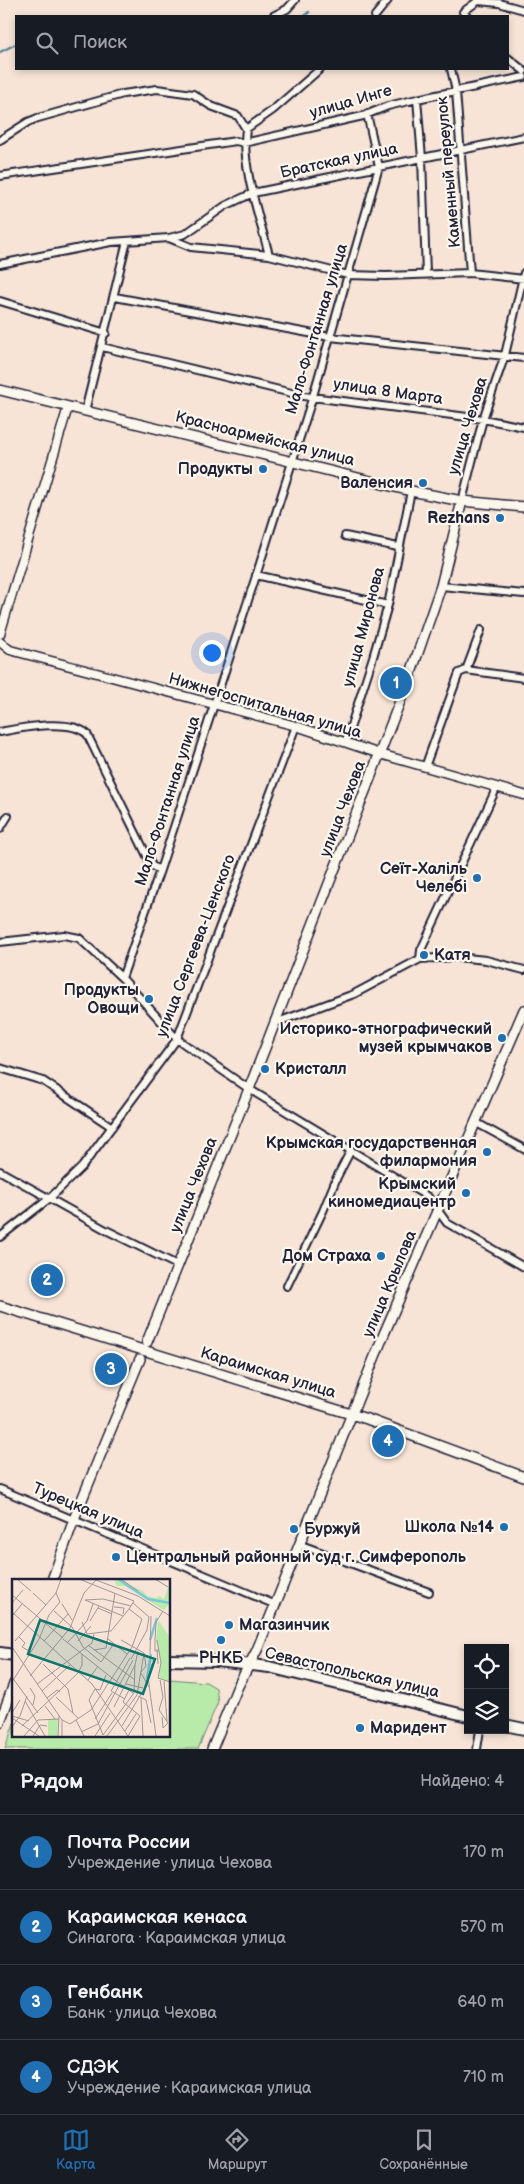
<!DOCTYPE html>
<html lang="ru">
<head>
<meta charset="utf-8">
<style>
  :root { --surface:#171b24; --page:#20242c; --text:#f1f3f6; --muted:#9ea1a6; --line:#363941; --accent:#1f6fb2 }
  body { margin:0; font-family:"Balsamiq Sans",sans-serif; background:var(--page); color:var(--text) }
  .controls { position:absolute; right:15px; bottom:15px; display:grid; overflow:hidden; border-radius:0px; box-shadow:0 2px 8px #0003 }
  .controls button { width:45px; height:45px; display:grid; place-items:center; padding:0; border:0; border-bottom:1px solid var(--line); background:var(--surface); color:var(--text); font:25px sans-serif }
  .you { position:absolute; left:211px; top:652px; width:18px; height:18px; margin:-12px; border:4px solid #fff; border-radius:50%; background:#1a73e8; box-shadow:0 0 0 8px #1a73e833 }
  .badge { display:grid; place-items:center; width:32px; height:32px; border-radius:50%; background:var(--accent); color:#fff; font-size:16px; font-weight:700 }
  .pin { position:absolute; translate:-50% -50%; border:2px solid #fff; box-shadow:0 1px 5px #0006 }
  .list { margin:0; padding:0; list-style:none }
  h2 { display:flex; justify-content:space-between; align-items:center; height:65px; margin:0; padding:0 20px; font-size:21px }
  h2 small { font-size:16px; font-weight:400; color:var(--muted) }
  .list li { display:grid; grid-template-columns:32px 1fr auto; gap:15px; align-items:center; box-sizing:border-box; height:75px; padding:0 20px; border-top:1px solid var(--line) }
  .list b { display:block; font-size:19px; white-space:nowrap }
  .list p { margin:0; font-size:16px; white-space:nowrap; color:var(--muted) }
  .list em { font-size:16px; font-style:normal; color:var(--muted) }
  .icon { flex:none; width:28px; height:28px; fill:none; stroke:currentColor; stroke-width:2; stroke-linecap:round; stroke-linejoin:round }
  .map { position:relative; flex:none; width:524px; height:1749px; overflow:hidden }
  .search { position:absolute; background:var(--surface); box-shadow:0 2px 8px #0003; left:15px; right:15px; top:15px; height:55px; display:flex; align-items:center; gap:12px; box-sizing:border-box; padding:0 18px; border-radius:0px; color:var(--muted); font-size:19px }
  .sheet { height:365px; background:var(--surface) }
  nav { display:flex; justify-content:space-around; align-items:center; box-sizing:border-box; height:70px; border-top:1px solid var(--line); background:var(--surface); font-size:14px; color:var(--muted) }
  nav a { display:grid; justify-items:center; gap:2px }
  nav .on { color:var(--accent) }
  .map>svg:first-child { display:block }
  .green { fill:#b8eaaa; stroke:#6d8672 }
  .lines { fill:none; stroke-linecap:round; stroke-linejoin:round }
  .stream { stroke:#57859a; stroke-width:2.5 }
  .minor-casing { stroke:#22223b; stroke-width:10 }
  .tertiary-casing { stroke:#22223b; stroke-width:11 }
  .secondary-casing { stroke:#22223b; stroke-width:12 }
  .primary-casing { stroke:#22223b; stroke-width:14 }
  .minor { stroke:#fbf7ec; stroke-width:6 }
  .tertiary { stroke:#fbf7ec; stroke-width:8 }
  .secondary { stroke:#fbf7ec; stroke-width:9 }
  .primary { stroke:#fbf7ec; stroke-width:10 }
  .poi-dot { fill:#1f6fb2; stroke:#fbf7ec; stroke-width:2 }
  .labels { text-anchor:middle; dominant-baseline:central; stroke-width:4.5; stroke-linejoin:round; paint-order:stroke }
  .street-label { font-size:16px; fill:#22223b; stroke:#fbf7ec }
  .poi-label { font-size:16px; font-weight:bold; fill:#22223b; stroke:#fbf7ec; text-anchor:end }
  .inset-river { fill:none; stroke:#7ac7d9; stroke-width:2.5 }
  .inset-road { fill:none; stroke:#a29698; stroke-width:1 }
  .view { fill:#0f766e; fill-opacity:0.15; stroke:#0f766e; stroke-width:2.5 }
  .inset-edge { fill:none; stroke:#22223b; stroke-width:2.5 }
</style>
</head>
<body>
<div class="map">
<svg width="524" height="1749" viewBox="0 0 524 1749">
  <rect width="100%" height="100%" fill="#f7e4d6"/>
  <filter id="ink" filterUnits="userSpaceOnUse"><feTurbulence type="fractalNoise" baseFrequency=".02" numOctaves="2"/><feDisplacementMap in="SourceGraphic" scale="10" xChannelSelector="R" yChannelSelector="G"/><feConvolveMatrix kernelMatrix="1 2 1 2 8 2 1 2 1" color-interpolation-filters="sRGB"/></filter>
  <g filter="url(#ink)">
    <path class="green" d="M169 1679 206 1682 216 1688 218 1702 198 1749H5L14 1723V1735H169Z"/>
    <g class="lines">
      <path class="stream" d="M304 16 309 12
        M0 52 16 44"/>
      <defs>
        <path id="minor" d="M273 16 287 9 295 0
          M375 16 388 0
          M467 16 463 12 478 1 499 3 524 10
          M508 58 524 71
          M451 69 456 91 470 273
          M417 99 422 158 426 274
          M0 140 28 122 38 118 123 94 157 89 193 94 211 106 238 116 246 129
          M0 176 236 141 244 143 363 116 388 106 417 99 524 77
          M169 238 185 234 225 206 253 193 524 137
          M269 255C260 219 241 166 246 129L273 110 320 69
          M0 264 111 242 169 238 191 247 269 255 348 275 386 276 470 273 524 279
          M115 297 330 337 524 358
          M0 301 106 333
          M102 347 304 396 483 419 524 427
          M85 411 127 241
          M462 501 483 419 505 355 524 273
          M345 536 398 547
          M256 575 388 605
          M441 586 524 594
          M466 670 524 678
          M0 732C22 728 70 718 87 734L152 866 160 870
          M346 741 373 657 388 605 411 491
          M425 767 459 673 466 670 481 630
          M0 829 8 816
          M0 942 64 935 79 938 122 978 177 1039 249 1089 428 1197 447 1223 524 1267
          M420 959 421 950 497 787
          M122 978 160 870 256 576 313 396 379 167 367 114
          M275 1023 354 994 420 959 456 957 486 960 524 970
          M0 1068 43 1081 112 1127
          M475 1122 524 1149
          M0 1171 106 1230 177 1265
          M0 1237 50 1198 82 1167 177 1039 296 726
          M287 1286 323 1211 337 1177 351 1150
          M0 1489 276 1605
          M301 1545 429 1592
          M477 1749 480 1730"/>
        <path id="tertiary" d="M0 634 68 407
          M0 642 10 650 296 726 380 754 524 795"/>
        <path id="secondary" d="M0 390 411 491 462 501 524 507
          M0 1306 367 1419 524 1477
          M147 1342 249 1089 411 673 441 586 462 501
          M52 1580 76 1514 140 1359
          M0 1722 14 1684
          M212 1749 238 1686 257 1650 384 1334 524 1010"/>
        <path id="primary" d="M0 1653 14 1655
          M169 1660 217 1661 269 1667 468 1716
          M505 1725 524 1729"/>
      </defs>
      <use href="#minor" class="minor-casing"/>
      <use href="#tertiary" class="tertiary-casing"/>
      <use href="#secondary" class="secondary-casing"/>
      <use href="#primary" class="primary-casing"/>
      <use href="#minor" class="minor"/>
      <use href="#tertiary" class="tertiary"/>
      <use href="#secondary" class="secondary"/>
      <use href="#primary" class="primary"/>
    </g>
  </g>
  <g class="poi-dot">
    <circle cx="263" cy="469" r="5"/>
    <circle cx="423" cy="483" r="5"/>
    <circle cx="500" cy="518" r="5"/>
    <circle cx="477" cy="878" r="5"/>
    <circle cx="424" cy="955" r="5"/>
    <circle cx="149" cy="999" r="5"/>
    <circle cx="502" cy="1038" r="5"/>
    <circle cx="265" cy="1069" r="5"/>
    <circle cx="487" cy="1152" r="5"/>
    <circle cx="466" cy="1193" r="5"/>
    <circle cx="381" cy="1256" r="5"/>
    <circle cx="504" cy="1527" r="5"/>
    <circle cx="294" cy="1529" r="5"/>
    <circle cx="116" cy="1557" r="5"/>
    <circle cx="229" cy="1625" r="5"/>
    <circle cx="221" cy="1640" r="5"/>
    <circle cx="360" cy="1728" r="5"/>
  </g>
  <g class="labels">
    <g class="street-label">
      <text transform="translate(351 102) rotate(-16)">улица Инге</text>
      <text transform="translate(339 161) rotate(-12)">Братская улица</text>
      <text transform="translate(449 172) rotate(-95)">Каменный переулок</text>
      <text transform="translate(317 329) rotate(-73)">Мало-Фонтанная улица</text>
      <text transform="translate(388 392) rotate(8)">улица 8 Марта</text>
      <text transform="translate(468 426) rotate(-73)">улица Чехова</text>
      <text transform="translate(265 439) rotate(14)">Красноармейская улица</text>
      <text transform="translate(364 627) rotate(-75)">улица Миронова</text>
      <text transform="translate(265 706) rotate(16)">Нижнегоспитальная улица</text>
      <text transform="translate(168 801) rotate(-72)">Мало-Фонтанная улица</text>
      <text transform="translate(343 809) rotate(-69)">улица Чехова</text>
      <text transform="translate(196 946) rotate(-69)">улица Сергеева-Ценского</text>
      <text transform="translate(194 1185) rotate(-68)">улица Чехова</text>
      <text transform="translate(390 1284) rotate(-67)">улица Крылова</text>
      <text transform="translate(268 1373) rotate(17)">Караимская улица</text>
      <text transform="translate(88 1511) rotate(23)">Турецкая улица</text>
      <text transform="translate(352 1673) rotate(13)">Севастопольская улица</text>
    </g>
    <g class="poi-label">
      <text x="253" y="469">Продукты</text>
      <text x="413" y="483">Валенсия</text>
      <text x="490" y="518">Rezhans</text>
      <text x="467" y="869">Сеїт-Халіль<tspan x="467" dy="18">Челебі</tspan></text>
      <text x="434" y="955" text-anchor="start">Катя</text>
      <text x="139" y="990">Продукты<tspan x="139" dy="18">Овощи</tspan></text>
      <text x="492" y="1029">Историко-этнографический<tspan x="492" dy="18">музей крымчаков</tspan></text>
      <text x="275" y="1069" text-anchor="start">Кристалл</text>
      <text x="477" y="1143">Крымская государственная<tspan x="477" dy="18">филармония</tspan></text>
      <text x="456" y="1184">Крымский<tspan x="456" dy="18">киномедиацентр</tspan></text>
      <text x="371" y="1256">Дом Страха</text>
      <text x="494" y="1527">Школа №14</text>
      <text x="304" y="1529" text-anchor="start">Буржуй</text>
      <text x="126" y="1557" text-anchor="start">Центральный районный суд г. Симферополь</text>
      <text x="239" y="1625" text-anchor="start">Магазинчик</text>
      <text x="221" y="1658" text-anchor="middle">РНКБ</text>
      <text x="370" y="1728" text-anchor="start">Маридент</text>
    </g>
  </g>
  <g transform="translate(12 1579)">
    <rect width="158" height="158" fill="#f7e4d6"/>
    <path d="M102 0 131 12 135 17 144 19 147 17 152 20 157 6V25L152 31 113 7H105ZM146 42 157 52 149 45 157 57V103L147 99 149 84 144 60ZM36 140H46L45 157H36Z" fill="#b8eaaa"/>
    <path class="inset-river" d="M106 0 136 20 158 24M138 61 145 39M135 100 139 75"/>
    <path class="inset-road" d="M5 0 19 12M109 0 126 12M143 0 156 8M84 1 126 17 158 37M21 14 34 26M0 16 51 59M73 21 91 20 119 27M73 21 111 37M0 24 11 11M50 25 60 41M102 28 112 29 111 35M86 29 100 35M42 32 60 48 71 68 89 83M0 33 80 105 116 157M0 37 10 25M78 42 87 27M70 43 75 55 99 52 117 30M7 58 13 64 10 68 19 73M51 60 100 99M96 60 115 75M145 61 149 84 146 99 158 103M3 62 44 14 49 0M32 62 56 35M66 62 79 47M56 63 75 42 81 25M76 66 123 101M0 68 50 141 58 145 79 131 120 68 130 40 117 30 122 22 67 0M145 70 146 85M82 71 94 69 103 14M147 72H143V60L144 43 151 32M138 75 139 37M119 80 135 51 137 38 121 24M89 83 101 66M31 85 56 110 61 134M140 85 136 98 144 157M129 93 134 87 132 74M129 94 137 108M18 97 58 49 72 14 85 0M0 98 26 134M100 99 121 114M76 101 86 87M148 101 151 118 147 131 156 144M152 102 155 142M0 103 27 60 37 36 48 23 44 14M25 105 80 64 82 55M114 105 131 109M18 109 23 117 21 126M88 111 83 110 77 121 91 156M88 111 94 96M117 111 111 123 128 137M30 112 58 86M126 117 134 121 139 144M44 118 66 139M35 119 45 111 48 113M129 119 131 157M113 120 99 112 118 79M13 122 33 157M33 127 43 140M102 128 123 86 126 72M0 134 8 121M0 137 17 142M150 138 151 149 156 144M0 139 27 157M83 140 100 114M64 141 72 157M10 147 66 94 70 86V75M110 147 132 110M0 148 8 137 15 117M113 152 124 135M69 153 86 145 121 81M91 156 122 114 123 86M12 157 26 141 47 140M21 157 28 146 35 147M46 157 47 137M50 157V141M83 157 98 134M95 157 125 116 132 74 109 61M116 157 128 137"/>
    <path class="view" d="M28 41 143 80 131 115 16 75Z"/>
    <rect width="158" height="158" class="inset-edge"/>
  </g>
</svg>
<div class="controls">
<button><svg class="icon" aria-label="locate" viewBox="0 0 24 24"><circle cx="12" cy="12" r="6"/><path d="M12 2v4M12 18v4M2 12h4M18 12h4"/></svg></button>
<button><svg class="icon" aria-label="layers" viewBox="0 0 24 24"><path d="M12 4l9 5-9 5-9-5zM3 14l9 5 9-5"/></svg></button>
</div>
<div class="you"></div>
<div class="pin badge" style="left:396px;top:683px">1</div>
<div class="pin badge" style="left:47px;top:1280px">2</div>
<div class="pin badge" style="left:111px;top:1369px">3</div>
<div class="pin badge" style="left:388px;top:1441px">4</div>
<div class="search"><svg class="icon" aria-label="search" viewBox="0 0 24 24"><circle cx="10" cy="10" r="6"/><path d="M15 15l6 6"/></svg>Поиск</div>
</div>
<section class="sheet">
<h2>Рядом<small>Найдено: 4</small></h2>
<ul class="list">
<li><span class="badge">1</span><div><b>Почта России</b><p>Учреждение · улица Чехова</p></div><em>170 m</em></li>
<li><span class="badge">2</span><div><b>Караимская кенаса</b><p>Синагога · Караимская улица</p></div><em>570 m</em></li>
<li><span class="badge">3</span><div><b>Генбанк</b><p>Банк · улица Чехова</p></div><em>640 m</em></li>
<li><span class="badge">4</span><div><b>СДЭК</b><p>Учреждение · Караимская улица</p></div><em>710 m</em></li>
</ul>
</section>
<nav>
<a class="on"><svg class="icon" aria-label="map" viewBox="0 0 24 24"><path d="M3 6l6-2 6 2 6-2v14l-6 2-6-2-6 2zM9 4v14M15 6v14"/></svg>Карта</a>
<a><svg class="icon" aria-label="directions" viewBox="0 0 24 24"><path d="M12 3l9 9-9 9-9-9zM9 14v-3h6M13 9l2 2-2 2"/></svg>Маршрут</a>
<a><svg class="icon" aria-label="saved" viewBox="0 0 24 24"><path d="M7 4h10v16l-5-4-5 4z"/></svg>Сохранённые</a>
</nav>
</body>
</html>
